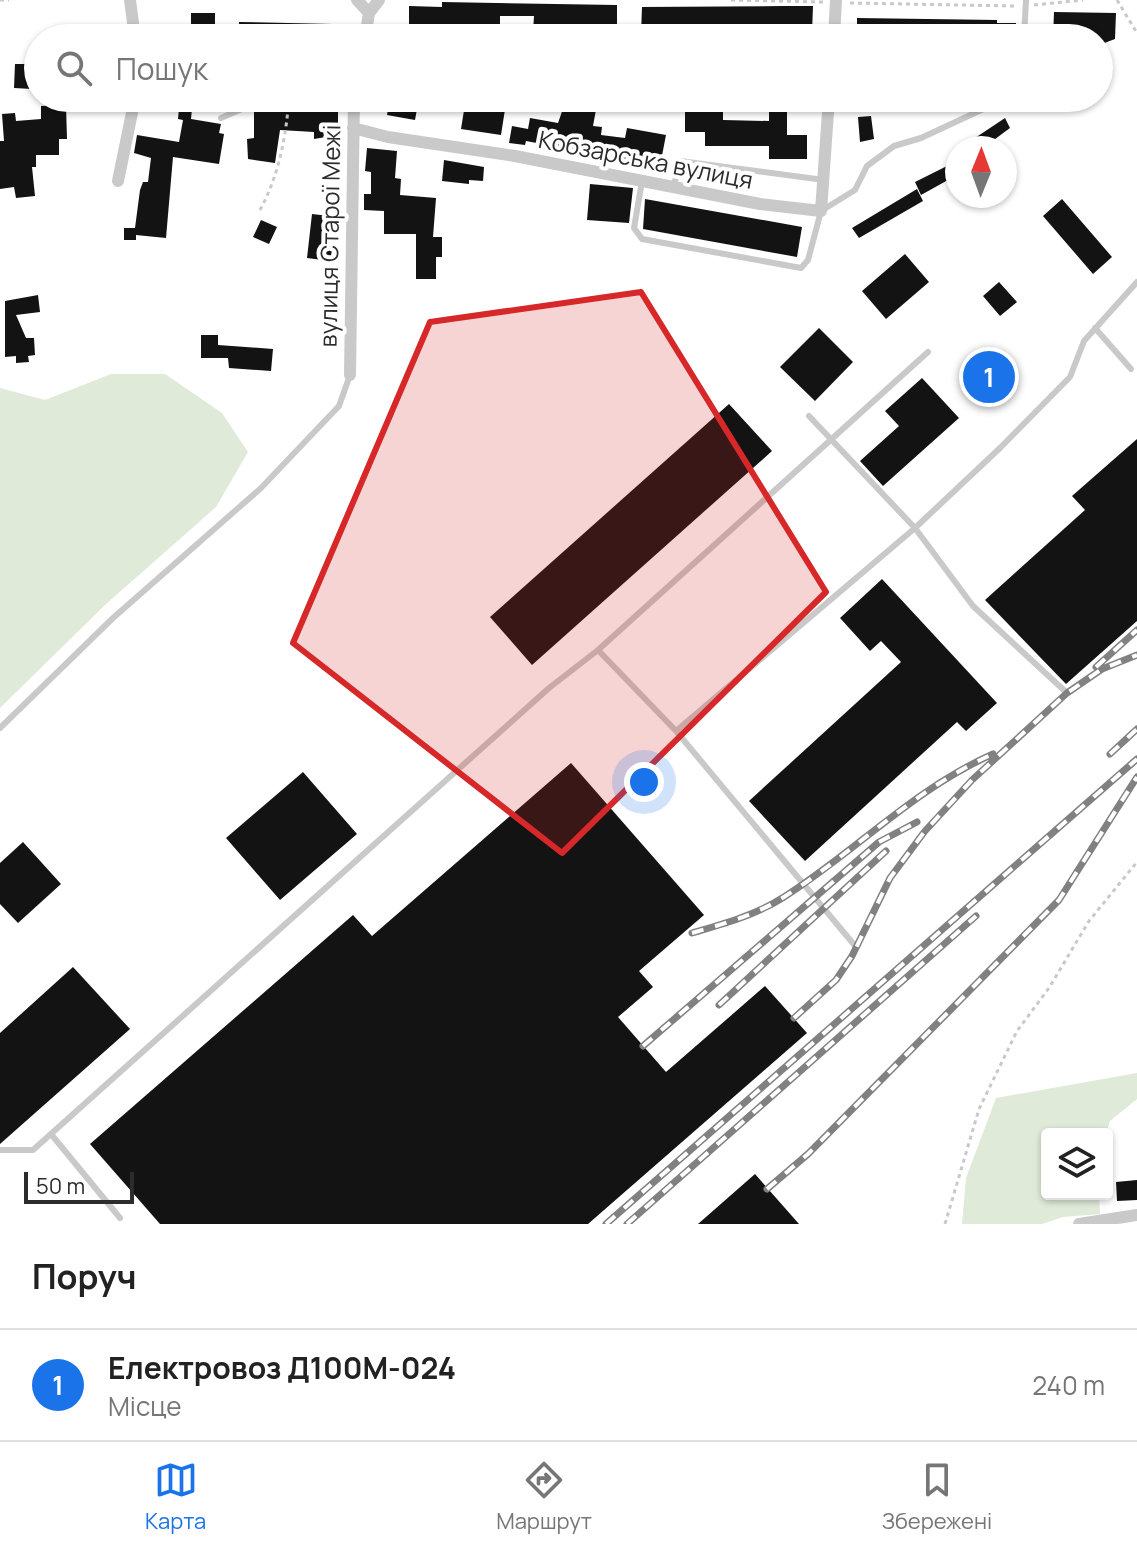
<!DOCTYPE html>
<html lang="uk">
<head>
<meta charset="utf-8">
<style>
  :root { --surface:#fff; --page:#f6f6f6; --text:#222; --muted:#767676; --line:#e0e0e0; --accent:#1a73e8 }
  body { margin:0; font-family:Manrope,sans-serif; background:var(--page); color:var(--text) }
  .controls { position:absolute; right:24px; bottom:24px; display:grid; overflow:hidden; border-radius:8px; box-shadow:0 2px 6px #0004 }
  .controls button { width:72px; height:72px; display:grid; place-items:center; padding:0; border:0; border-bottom:2px solid var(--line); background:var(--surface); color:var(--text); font:40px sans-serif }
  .compass { position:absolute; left:945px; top:136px; width:72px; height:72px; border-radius:50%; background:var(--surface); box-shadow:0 2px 6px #0004; rotate:1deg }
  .scale { position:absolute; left:24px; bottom:20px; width:110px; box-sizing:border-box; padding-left:8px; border:4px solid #2c2c2c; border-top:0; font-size:22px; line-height:28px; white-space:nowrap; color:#2c2c2c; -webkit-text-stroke:6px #fff; paint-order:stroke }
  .you { position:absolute; left:644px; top:782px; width:28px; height:28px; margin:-20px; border:6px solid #fff; border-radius:50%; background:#1a73e8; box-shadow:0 0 0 12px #1a73e833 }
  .badge { display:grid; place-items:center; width:52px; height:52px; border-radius:50%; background:var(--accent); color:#fff; font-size:26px; font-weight:700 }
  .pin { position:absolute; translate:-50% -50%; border:4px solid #fff; box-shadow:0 2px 8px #0006 }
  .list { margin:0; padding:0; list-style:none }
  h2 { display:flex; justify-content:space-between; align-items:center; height:104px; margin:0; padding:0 32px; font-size:34px }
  h2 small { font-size:26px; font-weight:400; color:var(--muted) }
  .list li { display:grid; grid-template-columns:52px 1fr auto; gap:24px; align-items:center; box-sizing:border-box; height:112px; padding:0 32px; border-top:2px solid var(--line) }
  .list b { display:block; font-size:30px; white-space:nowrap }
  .list p { margin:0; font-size:26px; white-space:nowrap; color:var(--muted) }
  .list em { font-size:26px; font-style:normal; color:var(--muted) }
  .icon { flex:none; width:44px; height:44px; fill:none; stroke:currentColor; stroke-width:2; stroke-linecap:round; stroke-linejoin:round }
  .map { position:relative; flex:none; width:1137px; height:1224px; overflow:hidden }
  .search { position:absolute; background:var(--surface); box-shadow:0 2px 6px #0004; left:24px; right:24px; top:24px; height:88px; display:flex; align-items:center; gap:20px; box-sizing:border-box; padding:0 28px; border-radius:44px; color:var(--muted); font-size:30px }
  .sheet { height:216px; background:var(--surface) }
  nav { display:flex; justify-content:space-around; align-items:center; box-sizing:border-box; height:112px; border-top:2px solid var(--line); background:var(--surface); font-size:22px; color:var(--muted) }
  nav a { display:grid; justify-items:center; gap:4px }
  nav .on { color:var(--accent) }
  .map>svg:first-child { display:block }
  .green { fill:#e0ead9 }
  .building { fill:#131313 }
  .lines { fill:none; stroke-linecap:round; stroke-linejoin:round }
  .path { stroke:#c9c9c9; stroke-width:3; stroke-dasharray:4 4; stroke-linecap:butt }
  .lane { stroke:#c9c9c9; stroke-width:6 }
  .street { stroke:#c9c9c9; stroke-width:12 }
  .rail-casing { stroke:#818181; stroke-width:7 }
  .rail { stroke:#fff; stroke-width:4; stroke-dasharray:12; stroke-linecap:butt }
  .marked { fill:#d62828; fill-opacity:0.2; stroke:#d62828; stroke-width:6; stroke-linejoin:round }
  .labels { text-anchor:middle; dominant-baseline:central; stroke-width:8; stroke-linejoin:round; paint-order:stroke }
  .street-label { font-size:24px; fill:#2c2c2c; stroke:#fff }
</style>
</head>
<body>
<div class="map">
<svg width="1137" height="1224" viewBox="0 0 1137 1224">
  <rect width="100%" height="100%" fill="#fff"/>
  <path class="green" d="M111 374H165L222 413 248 452 216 507 105 605 0 708V388L45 400Z
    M1137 1073V1099L1110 1121 1106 1134H1047V1194H1099L1100 1214 1063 1217 1042 1224H962L966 1178 996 1098Z"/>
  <path class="building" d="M442 2 617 5V33H584L583 38H571V33L533 32 534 16H500V38H473L474 32 409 26V6L442 7Z
    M784 6H813L812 33 794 32V38L641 34 642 7Z
    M1054 12 1116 13 1115 39 1099 45V38H1053Z
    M191 13H215V38H191Z
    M857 18 997 20V23H1016L1015 38H857Z
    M239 22 333 24V38H238Z
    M15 64H33L32 89 14 88Z
    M180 98H193L191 119 221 124 219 133 224 134 219 164 173 157 166 238 136 235V240H124V228H135L140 190 143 182H148L151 158 134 153 137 135 179 142 183 120 178 119Z
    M390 98H419L415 120 387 115Z
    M466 98 506 103 501 135 461 129Z
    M707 98 723 99V120L769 121V110L787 111V135H807V159H769V146H705V132H685V106H707Z
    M274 100H284V104L310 105 309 112H338V135L314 139V132L280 130 275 163 248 159 247 139 254 138V110Z
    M566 100 597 104 593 126 602 127 601 135 625 138 627 128 666 135 660 166 526 141 525 145 509 143 512 126 528 129 530 118 558 123Z
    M66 105 67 139H59V155H36V167H32L35 196 16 198 14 187 0 189V141H4L2 114 15 113 16 121 41 119V106Z
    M871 116 874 139 860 142 858 117Z
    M1005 118 1010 128 987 145 989 148H960Z
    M367 148 397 151 395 178 401 179 400 195 436 198 433 237H442V257H436V279H416V234H384V211L364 210V194H371V172L365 171Z
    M444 160 484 167 483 181 469 180V184L442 181Z
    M957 161V175L921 195 915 182Z
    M590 184 633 188 629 223 587 220Z
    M917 189 923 201 859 238 852 228Z
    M645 199 802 227 797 257 643 229Z
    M1062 199 1112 257 1093 274 1043 216Z
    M312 214 338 217 330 261 307 258Z
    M261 220 277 227 269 244 253 237Z
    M905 254 929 282 886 319 862 291Z
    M999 282 1017 302 1000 316 983 296Z
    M38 295 40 312 16 315 26 338H34L35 355 28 356 29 362 16 363V356L5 357V301Z
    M819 328 853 362 815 401 780 367Z
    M201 335H218V345L273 349 271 371 229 368 228 358H201Z
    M922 378 959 418 883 486 860 461 899 426 885 411Z
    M729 404 772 451 532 665 490 617Z
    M1137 439V621L1066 684 985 600 1085 510 1072 496Z
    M882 579 997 703 966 731 957 722 805 861 749 801 901 662 881 641 870 651 840 618Z
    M571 763 704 915 639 971 653 987 618 1017 666 1072 765 986 807 1033 588 1224H160L90 1144 353 915 372 936Z
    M303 772 357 834 280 900 226 838Z
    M23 842 61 884 18 923 0 904V863Z
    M73 967 130 1029 0 1144V1033Z
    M755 1174 799 1224H698Z
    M1137 1180V1200L1117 1201 1116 1182Z"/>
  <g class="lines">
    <path class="path" d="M0 0H9
      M731 0 823 2
      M1117 0 1137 33
      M850 3 1015 6
      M1034 5 1083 0
      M260 210C279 175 286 137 289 98
      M945 1224 979 1109 1017 1031 1049 988 1089 921 1137 862"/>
    <path class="lane" d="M1024 38 1026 0
      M732 100 829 109
      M221 118 268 98
      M642 181 634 228 642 239 801 268 808 260 821 211 855 190 867 166 894 146 921 138 1007 98
      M674 185 680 161 824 180
      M1095 328 1131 369
      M809 416 915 528 973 606 1067 693
      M598 650 928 352
      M0 728 113 618 261 488 339 406 350 375
      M676 731 856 947
      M51 1134 120 1218
      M0 1150H33L549 688 598 650 676 731 915 528 1000 448 1070 377 1084 341 1137 282"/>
    <path class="street" d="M130 0 135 38
      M357 0 369 13
      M365 38 369 13 379 0
      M834 38 836 0
      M353 128 388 137 515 156 760 204 821 211 829 98
      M118 181 135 98
      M350 375 354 98
      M1079 1224 1137 1215"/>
    <defs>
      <path id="rail" d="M1096 667 1137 630
        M1110 754 1137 729
        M692 933C723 924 756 915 784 897 856 851 914 789 993 754
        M719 1005 886 851
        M794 1018 836 980 852 956 890 878 925 831 972 780 1067 693 1102 669 1137 655
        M643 1046 879 842 917 822
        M767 1189 808 1154 1059 900 1137 777
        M606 1224 1137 759
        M627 1224 976 916"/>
    </defs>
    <use href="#rail" class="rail-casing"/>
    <use href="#rail" class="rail"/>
  </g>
  <path class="marked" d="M641 292 826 592 562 853 293 643 430 322Z"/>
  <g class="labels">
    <g class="street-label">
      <text transform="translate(646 159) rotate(11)">Кобзарська вулиця</text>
      <text transform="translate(329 236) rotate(-89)">вулиця Старої Межі</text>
    </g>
  </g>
</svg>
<div class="controls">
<button><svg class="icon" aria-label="layers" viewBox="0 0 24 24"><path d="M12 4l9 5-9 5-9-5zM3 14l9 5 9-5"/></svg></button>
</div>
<svg class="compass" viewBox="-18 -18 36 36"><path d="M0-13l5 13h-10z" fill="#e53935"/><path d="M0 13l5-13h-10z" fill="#767676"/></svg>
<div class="scale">50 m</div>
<div class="you"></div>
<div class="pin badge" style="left:989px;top:377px">1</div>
<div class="search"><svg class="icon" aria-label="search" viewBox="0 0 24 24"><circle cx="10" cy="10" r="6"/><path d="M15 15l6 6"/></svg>Пошук</div>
</div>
<section class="sheet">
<h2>Поруч<small></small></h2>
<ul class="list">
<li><span class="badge">1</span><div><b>Електровоз Д100М-024</b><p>Місце</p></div><em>240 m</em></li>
</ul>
</section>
<nav>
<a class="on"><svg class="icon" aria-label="map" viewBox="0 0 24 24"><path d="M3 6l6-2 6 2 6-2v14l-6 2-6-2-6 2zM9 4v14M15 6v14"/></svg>Карта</a>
<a><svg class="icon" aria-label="directions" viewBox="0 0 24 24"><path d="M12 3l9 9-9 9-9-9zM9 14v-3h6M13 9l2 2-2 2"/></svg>Маршрут</a>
<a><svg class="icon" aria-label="saved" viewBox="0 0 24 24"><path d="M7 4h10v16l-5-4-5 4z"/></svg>Збережені</a>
</nav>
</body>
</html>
